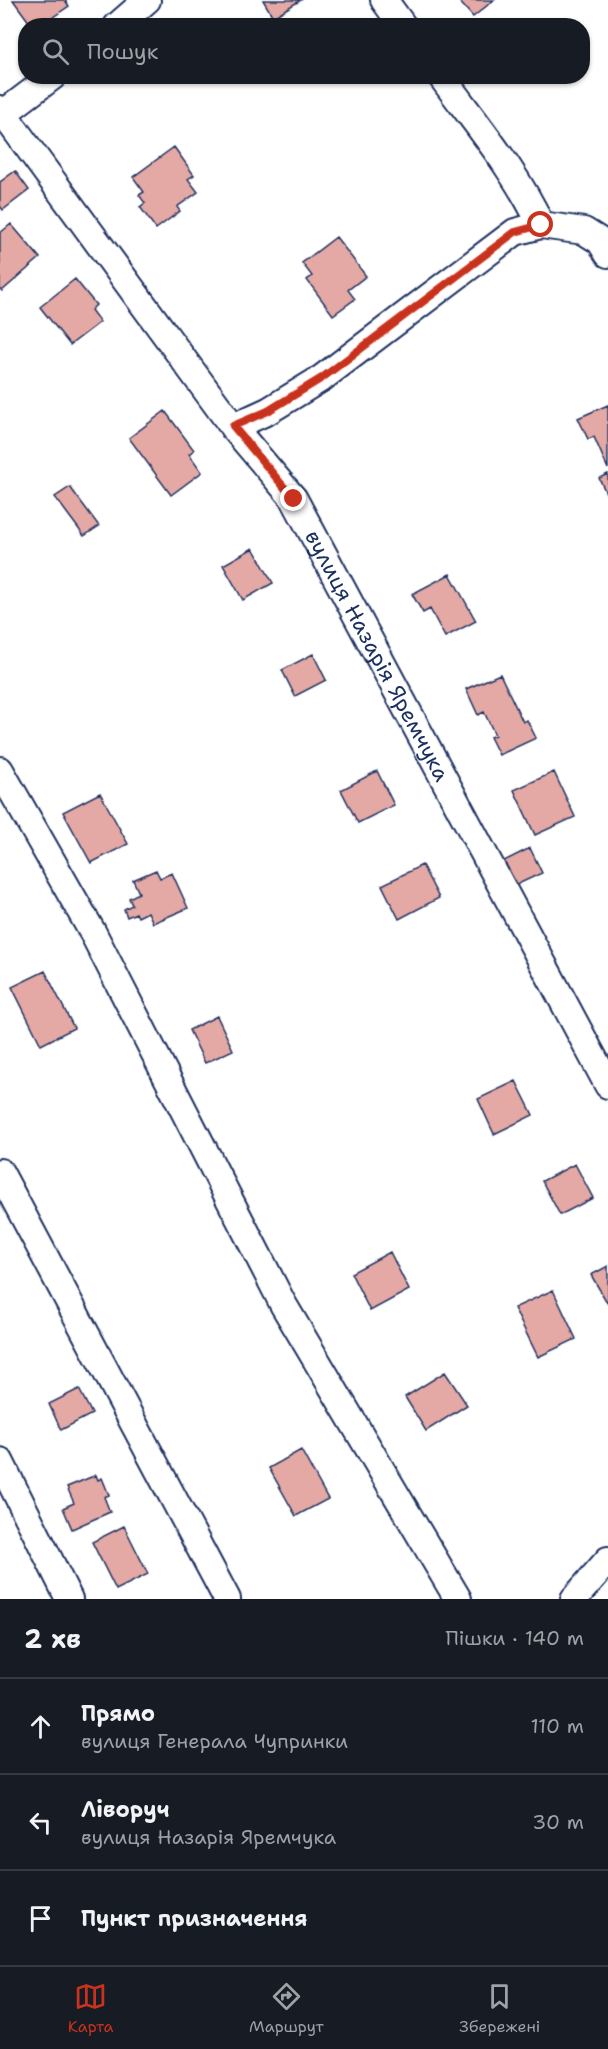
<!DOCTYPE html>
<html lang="uk">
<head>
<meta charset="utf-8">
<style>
  :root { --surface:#171b24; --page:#20242c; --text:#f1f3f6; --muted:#9ea1a6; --line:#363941; --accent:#c8321e }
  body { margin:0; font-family:"Shantell Sans",sans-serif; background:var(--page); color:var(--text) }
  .stop { position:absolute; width:18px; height:18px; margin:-14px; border:4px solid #c8321e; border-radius:50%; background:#fff }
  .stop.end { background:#c8321e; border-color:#fff; box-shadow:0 2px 6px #0008 }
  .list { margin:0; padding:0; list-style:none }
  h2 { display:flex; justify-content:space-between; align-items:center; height:78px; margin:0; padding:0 24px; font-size:26px }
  h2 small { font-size:20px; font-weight:400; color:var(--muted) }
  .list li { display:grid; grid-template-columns:39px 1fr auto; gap:18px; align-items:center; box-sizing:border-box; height:96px; padding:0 24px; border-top:2px solid var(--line) }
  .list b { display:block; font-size:22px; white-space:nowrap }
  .list p { margin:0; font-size:20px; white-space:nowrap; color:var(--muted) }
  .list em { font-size:20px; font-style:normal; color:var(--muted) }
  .icon { flex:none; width:33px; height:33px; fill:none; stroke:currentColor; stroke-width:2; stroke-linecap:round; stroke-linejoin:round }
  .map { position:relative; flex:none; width:608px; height:1599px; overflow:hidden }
  .search { position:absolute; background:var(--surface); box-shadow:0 2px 4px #0004; left:18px; right:18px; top:18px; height:66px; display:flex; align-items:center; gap:15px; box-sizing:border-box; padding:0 21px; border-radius:24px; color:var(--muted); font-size:22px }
  .sheet { height:366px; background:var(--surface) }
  nav { display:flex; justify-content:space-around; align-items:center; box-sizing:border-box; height:84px; border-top:2px solid var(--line); background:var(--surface); font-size:16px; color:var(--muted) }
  nav a { display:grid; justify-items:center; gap:3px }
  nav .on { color:var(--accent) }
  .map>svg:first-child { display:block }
  .building { fill:#e4a9a5; stroke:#1b2f5e; stroke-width:1.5 }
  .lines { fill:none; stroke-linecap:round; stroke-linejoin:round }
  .minor-casing { stroke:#1b2f5e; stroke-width:30 }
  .minor { stroke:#fff; stroke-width:26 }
  .route { stroke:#c8321e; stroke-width:8 }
  .labels { text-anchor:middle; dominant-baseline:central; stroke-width:4.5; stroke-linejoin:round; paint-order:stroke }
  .street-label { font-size:22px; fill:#1b2f5e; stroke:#fff }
</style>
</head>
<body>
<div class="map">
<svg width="608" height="1599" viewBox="0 0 608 1599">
  <rect width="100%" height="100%" fill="#fff"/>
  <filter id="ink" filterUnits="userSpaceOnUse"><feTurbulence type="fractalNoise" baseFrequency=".0167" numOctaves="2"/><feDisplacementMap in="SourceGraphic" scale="12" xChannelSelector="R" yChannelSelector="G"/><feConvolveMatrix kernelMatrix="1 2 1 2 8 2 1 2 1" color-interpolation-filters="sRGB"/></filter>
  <g filter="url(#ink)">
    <path class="building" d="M13 0H65L69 6 40 26H32Z
      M263 0H301L273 17Z
      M458 0H494L473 17Z
      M174 147 194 175 188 179 198 192 177 207 180 211 156 229 140 207 145 203 139 195 144 192 133 177Z
      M15 171 29 190 3 210 0 206V182Z
      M11 224 40 258 2 291 0 289V233Z
      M336 237 366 276 348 290 355 299 333 315 307 280 312 276 302 263Z
      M75 279 96 305 91 310 100 322 70 345 40 307Z
      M608 405V469L594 437 588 439 578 418Z
      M165 411 194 450 189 454 202 472 171 495 129 438Z
      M608 474V497L599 478Z
      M70 487 99 526 84 536 55 497Z
      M253 548 273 583 243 600 223 565Z
      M450 574 476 621 445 637 430 609 423 613 412 594Z
      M313 654 326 680 295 696 282 670Z
      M500 674 523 722 527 720 536 738 499 755 490 737 495 735 484 712 478 715 466 689Z
      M377 771 394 805 358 823 341 790Z
      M554 772 575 817 535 835 514 790Z
      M100 793 128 844 91 863 63 812Z
      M530 848 542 873 516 885 504 861Z
      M422 865 439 898 399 919 382 885Z
      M156 870 160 878 172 873 188 908 153 923 148 912 138 917 136 913 127 917 124 909 132 905 129 898 139 893 133 880Z
      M45 971 74 1028 41 1045 12 987Z
      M217 1016 233 1050 205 1063 189 1030Z
      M516 1081 533 1115 494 1134 478 1099Z
      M575 1164 593 1198 560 1215 542 1181Z
      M390 1252 409 1290 370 1311 351 1273Z
      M608 1266V1304L591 1275Z
      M553 1290 576 1339 538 1357 514 1308Z
      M445 1372 467 1405 426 1431 405 1397Z
      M79 1389 92 1414 61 1430 49 1404Z
      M301 1450 328 1499 296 1516 269 1468Z
      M96 1475 98 1480 102 1478 109 1495 104 1497 110 1512 72 1529 63 1508 74 1503 67 1487Z
      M124 1526 148 1574 116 1590 92 1542Z"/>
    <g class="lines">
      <defs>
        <g id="minor">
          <path d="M384 0 403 26"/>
          <path d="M117 26 147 0"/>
          <path d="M441 76C476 124 516 171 541 225"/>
          <path id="s1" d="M0 109 233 427 294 499 608 1085"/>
          <path d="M0 116 53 76"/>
          <path d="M233 427 268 411 322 378 515 232 541 225 584 231 600 241 608 254"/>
          <path d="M0 770 93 933 283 1304 458 1599"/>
          <path d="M0 1172 227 1599"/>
          <path d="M0 1461 69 1599"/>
          <path d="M574 1599 608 1560"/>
        </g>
      </defs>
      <use href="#minor" class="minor-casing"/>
      <use href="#minor" class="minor"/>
    </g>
  </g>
  <g class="lines" filter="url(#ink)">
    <path class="route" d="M294 499 233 426 268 411 322 378 515 232 541 225"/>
  </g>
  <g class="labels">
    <g class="street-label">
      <text stroke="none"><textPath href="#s1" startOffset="666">вулиця Назарія Яремчука</textPath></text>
    </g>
  </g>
</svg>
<div class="stop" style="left:541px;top:225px"></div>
<div class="stop end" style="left:294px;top:499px"></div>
<div class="search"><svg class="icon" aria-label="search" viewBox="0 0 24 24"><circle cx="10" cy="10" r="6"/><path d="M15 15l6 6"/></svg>Пошук</div>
</div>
<section class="sheet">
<h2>2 хв<small>Пішки · 140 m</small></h2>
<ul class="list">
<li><svg class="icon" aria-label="ahead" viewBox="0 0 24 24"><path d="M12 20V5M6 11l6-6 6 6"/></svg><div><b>Прямо</b><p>вулиця Генерала Чупринки</p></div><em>110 m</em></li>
<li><svg class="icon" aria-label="left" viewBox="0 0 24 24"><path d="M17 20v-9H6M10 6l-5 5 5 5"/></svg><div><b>Ліворуч</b><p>вулиця Назарія Яремчука</p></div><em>30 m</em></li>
<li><svg class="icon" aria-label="arrive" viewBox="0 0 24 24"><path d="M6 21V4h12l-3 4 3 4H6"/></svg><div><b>Пункт призначення</b></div></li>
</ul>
</section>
<nav>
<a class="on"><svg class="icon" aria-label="map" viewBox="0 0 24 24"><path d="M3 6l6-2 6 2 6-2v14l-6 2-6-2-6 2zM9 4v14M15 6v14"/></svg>Карта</a>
<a><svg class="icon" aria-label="directions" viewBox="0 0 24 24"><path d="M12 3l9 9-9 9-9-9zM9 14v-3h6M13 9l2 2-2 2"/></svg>Маршрут</a>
<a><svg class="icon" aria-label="saved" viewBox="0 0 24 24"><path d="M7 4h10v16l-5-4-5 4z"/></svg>Збережені</a>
</nav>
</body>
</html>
